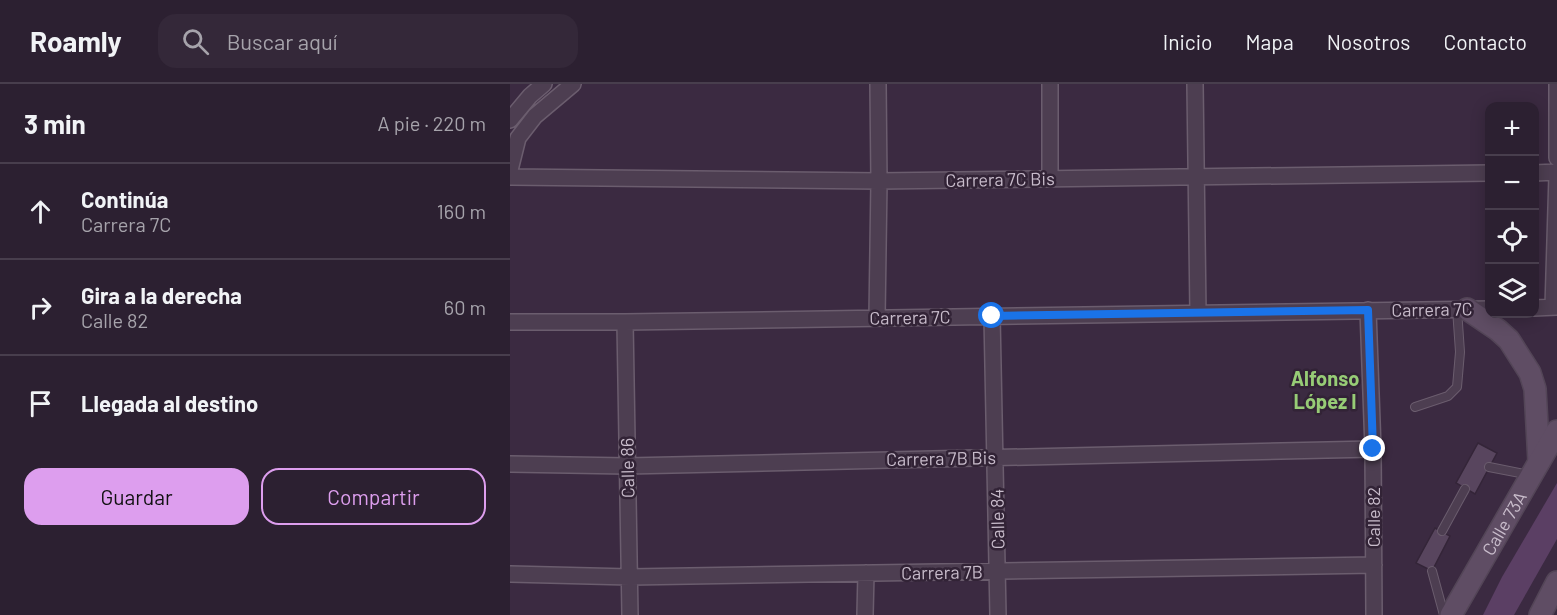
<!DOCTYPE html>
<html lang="es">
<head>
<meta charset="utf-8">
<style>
  :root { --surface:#2c2031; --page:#342839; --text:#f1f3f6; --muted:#a6a3ab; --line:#483e4d; --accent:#dd9eee }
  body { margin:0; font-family:Barlow,sans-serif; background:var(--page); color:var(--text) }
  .controls { position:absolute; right:18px; top:18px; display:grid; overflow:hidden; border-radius:12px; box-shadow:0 3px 15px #0003 }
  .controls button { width:54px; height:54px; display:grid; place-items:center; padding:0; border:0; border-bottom:2px solid var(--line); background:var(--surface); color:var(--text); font:30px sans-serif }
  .stop { position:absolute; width:18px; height:18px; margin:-14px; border:4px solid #1a73e8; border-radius:50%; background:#fff }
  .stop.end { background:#1a73e8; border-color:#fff; box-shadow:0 2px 6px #0008 }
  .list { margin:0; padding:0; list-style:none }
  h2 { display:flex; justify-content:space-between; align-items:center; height:78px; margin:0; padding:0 24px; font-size:26px }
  h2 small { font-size:20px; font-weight:400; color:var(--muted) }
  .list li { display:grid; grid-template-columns:39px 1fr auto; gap:18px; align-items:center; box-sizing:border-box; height:96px; padding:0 24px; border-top:2px solid var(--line) }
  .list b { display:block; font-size:22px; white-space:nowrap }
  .list p { margin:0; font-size:20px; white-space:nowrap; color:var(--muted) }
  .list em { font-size:20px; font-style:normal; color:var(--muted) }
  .actions { display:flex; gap:12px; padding:18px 24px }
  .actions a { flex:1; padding:14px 0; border:2px solid var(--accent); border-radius:18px; text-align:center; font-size:21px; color:var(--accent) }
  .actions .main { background:var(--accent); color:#111 }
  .icon { flex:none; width:33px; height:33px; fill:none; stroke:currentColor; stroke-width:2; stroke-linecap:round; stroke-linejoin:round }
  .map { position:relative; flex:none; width:1047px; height:531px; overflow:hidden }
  header { display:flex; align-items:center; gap:36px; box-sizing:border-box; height:84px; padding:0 30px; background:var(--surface); border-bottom:2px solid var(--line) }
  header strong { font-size:28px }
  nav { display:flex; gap:33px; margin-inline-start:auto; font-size:21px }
  .search { width:420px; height:54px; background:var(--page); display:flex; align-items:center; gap:15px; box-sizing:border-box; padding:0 21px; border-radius:18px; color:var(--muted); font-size:22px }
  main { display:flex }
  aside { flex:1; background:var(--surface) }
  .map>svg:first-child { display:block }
  .water { fill:#5b3f64 }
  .building { fill:#58455e; stroke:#342538; stroke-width:1.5 }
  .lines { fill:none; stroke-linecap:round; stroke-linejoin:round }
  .service-casing { stroke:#6b5d6e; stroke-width:10 }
  .minor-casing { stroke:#6b5d6e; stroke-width:18 }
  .secondary-casing { stroke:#534557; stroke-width:24 }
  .service { stroke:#4d3e51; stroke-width:8 }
  .minor { stroke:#4d3e51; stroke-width:15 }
  .secondary { stroke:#5f4d64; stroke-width:21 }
  .route { stroke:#1a73e8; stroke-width:8 }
  .labels { text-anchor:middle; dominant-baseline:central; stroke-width:5; stroke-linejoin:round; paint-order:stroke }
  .street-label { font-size:18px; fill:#c8bccb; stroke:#322336 }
  .neighbourhood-label { font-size:20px; font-weight:bold; fill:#97cc76; stroke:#322336 }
</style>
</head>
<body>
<header>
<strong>Roamly</strong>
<div class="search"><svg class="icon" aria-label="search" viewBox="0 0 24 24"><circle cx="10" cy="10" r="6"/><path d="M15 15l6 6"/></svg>Buscar aquí</div>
<nav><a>Inicio</a><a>Mapa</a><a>Nosotros</a><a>Contacto</a></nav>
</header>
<main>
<aside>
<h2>3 min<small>A pie · 220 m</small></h2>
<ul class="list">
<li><svg class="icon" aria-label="ahead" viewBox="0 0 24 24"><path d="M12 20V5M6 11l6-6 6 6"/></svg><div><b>Continúa</b><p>Carrera 7C</p></div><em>160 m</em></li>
<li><svg class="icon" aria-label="right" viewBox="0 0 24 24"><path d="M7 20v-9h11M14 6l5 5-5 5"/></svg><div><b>Gira a la derecha</b><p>Calle 82</p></div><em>60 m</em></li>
<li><svg class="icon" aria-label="arrive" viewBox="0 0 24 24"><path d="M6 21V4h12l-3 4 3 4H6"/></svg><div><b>Llegada al destino</b></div></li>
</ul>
<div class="actions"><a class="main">Guardar</a><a>Compartir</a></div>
</aside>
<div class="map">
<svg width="1047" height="531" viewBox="0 0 1047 531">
  <rect width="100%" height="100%" fill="#3b2a41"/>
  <path class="water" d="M1047 399V455L1004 531H973L992 493Z"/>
  <path class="building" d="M968 359 987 369 965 410 946 399Z
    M925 444 940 452 922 487 906 479Z"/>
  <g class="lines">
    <defs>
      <path id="service" d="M905 323 938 312 947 303 950 268 947 225
        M979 383 1020 391
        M932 447 955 405
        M922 487 934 531"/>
      <path id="minor" d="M540 0V95
        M685 0 688 229
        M1047 0V74
        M0 36 20 12 34 0
        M0 86 8 54 25 32 63 0
        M1024 89 1047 88
        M0 93 369 97 980 89
        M1043 223 1047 91
        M1024 224 1047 223
        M858 226 863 365 864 531
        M482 232 488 531
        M367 233 369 97 368 0
        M0 238H115L980 225
        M115 238 120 531
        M0 380 117 382 863 365
        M0 490 120 493 864 481
        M355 531 356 489"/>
      <g id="secondary">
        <path d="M957 225 988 246 999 256 1020 289 1025 305 1029 378"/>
        <path id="s1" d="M941 531 1047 347"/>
        <path d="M1030 531 1047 498"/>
      </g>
    </defs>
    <use href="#service" class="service-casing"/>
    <use href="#minor" class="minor-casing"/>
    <use href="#secondary" class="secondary-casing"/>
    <use href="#service" class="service"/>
    <use href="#minor" class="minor"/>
    <use href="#secondary" class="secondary"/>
  </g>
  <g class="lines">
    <path class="route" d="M482 232 858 226 863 365"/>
  </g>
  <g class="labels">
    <g class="street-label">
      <text transform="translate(490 95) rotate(-1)">Carrera 7C Bis</text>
      <text transform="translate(922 225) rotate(-1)">Carrera 7C</text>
      <text transform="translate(400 233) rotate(-1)">Carrera 7C</text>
      <text transform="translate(431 374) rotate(-1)">Carrera 7B Bis</text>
      <text transform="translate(117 384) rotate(-91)">Calle 86</text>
      <text transform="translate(863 433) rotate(-90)">Calle 82</text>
      <text transform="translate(487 435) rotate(-91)">Calle 84</text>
      <text stroke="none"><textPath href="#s1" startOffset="106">Calle 73A</textPath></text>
      <text transform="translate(432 488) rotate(-1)">Carrera 7B</text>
    </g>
    <g class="neighbourhood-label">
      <text x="815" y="294">Alfonso<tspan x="815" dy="23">López I</tspan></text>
    </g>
  </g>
</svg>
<div class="controls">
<button>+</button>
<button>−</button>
<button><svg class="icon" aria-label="locate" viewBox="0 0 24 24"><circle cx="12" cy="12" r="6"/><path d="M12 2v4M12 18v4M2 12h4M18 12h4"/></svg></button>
<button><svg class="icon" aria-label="layers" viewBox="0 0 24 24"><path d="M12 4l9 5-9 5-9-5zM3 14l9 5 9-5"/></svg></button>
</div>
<div class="stop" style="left:482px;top:232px"></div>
<div class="stop end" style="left:863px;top:365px"></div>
</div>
</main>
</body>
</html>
